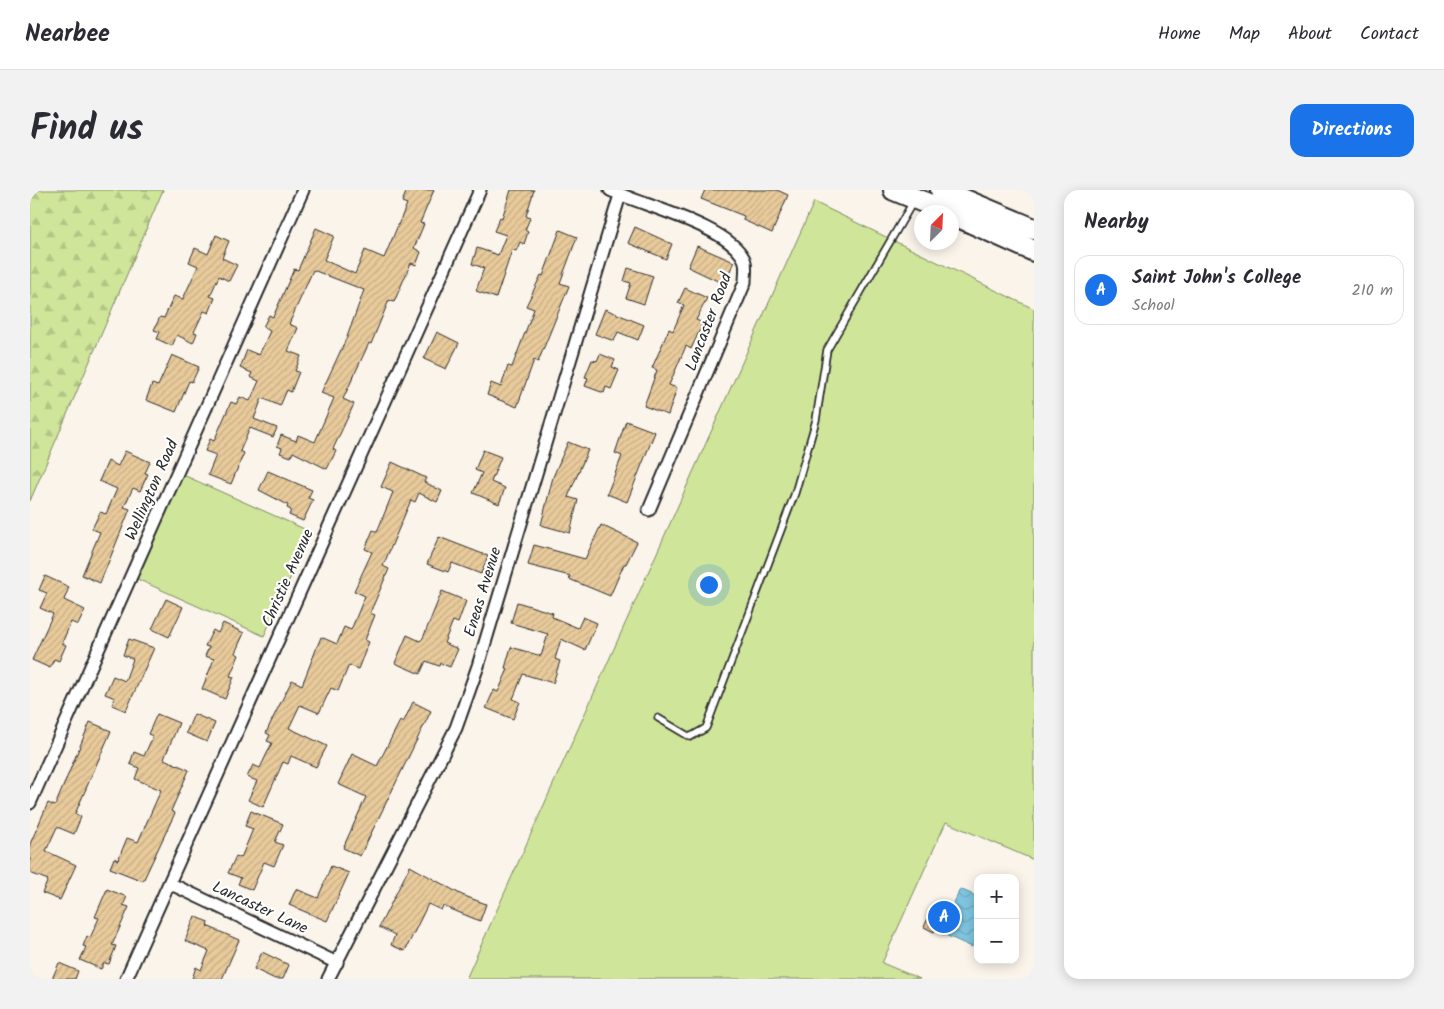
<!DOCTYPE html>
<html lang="en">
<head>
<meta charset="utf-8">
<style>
  :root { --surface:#fff; --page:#f2f2f3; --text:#2b2b33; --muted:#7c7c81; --line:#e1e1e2; --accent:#1a73e8 }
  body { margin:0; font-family:Kalam,sans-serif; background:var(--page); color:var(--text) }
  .controls { position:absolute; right:15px; bottom:15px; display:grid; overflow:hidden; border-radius:10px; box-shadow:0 2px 12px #0003 }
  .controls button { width:45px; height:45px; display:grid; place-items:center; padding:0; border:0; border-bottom:1px solid var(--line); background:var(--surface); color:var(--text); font:25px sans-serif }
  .compass { position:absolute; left:884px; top:15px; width:45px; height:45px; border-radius:50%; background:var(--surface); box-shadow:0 2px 12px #0003; rotate:24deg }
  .you { position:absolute; left:678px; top:394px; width:18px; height:18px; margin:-12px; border:4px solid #fff; border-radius:50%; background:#1a73e8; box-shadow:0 0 0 8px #1a73e833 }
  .badge { display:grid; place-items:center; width:32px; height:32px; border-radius:50%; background:var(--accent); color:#fff; font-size:16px; font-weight:700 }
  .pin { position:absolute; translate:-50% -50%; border:2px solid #fff; box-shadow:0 1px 5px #0006 }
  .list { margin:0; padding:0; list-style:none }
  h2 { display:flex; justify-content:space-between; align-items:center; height:65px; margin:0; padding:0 20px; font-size:21px }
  h2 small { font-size:16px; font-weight:400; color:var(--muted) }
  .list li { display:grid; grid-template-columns:32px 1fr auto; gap:15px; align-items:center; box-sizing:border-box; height:70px; margin:0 10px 10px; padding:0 10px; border:1px solid var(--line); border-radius:15px }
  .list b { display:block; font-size:19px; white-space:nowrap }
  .list p { margin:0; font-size:16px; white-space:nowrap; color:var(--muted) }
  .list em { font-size:16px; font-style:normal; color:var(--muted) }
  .map { position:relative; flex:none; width:1004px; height:789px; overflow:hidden; border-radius:15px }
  header { display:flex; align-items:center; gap:30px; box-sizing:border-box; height:70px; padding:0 25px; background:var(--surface); border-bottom:1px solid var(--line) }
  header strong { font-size:24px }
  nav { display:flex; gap:28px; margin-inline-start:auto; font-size:18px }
  .intro { display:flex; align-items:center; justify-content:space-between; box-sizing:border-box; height:120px; padding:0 30px }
  h1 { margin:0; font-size:35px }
  .button { padding:12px 22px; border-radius:15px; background:var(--accent); color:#fff; font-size:18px; font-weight:700 }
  main { display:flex; gap:30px; padding:0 30px }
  aside { flex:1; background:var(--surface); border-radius:15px; box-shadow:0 2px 12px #0003 }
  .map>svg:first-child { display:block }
  .green { fill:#cfe59a; stroke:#7d8862 }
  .forest { fill:url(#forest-firs); stroke:#7d8862 }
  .water { fill:url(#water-waves); stroke:#5d8798 }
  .building { fill:url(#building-hatch); stroke:#2b2b2b }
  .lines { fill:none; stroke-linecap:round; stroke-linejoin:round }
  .lane-casing { stroke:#2b2b2b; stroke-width:9 }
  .street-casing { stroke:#2b2b2b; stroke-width:15 }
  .highway-casing { stroke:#2b2b2b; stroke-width:24 }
  .lane { stroke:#fff; stroke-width:5.5 }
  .street { stroke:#fff; stroke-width:11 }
  .highway { stroke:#fff; stroke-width:20 }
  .labels { text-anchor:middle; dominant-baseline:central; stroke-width:4.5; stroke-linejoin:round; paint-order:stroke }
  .street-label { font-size:16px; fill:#2b2b2b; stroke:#fff }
</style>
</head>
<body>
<header>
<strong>Nearbee</strong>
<nav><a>Home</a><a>Map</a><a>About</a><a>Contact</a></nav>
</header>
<div class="intro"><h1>Find us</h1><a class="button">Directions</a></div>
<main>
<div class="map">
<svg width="1004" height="789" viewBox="0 0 1004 789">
  <defs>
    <pattern id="forest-firs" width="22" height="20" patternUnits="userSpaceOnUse" patternTransform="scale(1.25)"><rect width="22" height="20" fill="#cfe59a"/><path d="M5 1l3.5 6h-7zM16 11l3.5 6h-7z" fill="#b2c585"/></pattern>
    <pattern id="water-waves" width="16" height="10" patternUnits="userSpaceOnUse" patternTransform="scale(1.25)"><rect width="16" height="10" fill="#7fc5e0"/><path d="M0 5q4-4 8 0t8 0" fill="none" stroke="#6ea9c0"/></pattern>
    <pattern id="building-hatch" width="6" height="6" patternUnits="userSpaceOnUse" patternTransform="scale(1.25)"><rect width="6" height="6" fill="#e8ca9b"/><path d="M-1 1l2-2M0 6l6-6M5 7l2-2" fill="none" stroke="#c7ae86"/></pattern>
  </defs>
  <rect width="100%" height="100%" fill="#faf4eb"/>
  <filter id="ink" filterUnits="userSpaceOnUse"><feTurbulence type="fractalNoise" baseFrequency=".02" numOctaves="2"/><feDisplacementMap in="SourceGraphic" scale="10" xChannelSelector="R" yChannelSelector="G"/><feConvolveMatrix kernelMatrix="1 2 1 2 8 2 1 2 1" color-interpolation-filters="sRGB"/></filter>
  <g filter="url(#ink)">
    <path class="green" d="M784 12 1004 119V670L916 632 852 773 890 789H436Z
      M151 284 281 342 234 446 105 388Z"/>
    <path class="forest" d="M0 0H133L0 311Z"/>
    <path class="water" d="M930 699 948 707V744L942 757 911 743Z"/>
    <path class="building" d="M377 0H404L390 33 394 34 384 58 391 62 386 75 381 73 364 112 359 110 341 154 339 153 313 209 324 214 303 259 306 261 297 279 263 262 261 267 250 263 252 258 247 256 251 245 266 251 268 245 285 252 304 208 291 203 317 147 334 100 283 80 259 134 268 138 258 161 271 166 265 181 269 182 261 202 257 200 250 216 232 208 224 229 247 238 243 247 220 238 210 261 214 263 201 294 178 285 186 265 175 261 180 249 184 251 201 212 206 214 210 207 220 211 229 191 220 187 222 183 210 178 217 160 229 165 240 141 233 137 239 125 243 127 264 79 268 80 286 38 304 46 294 70 325 84 335 60 354 68 377 14 372 12Z
      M481 0H504L496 26 500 28 495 40 498 42 494 54 490 52 486 61 482 60 466 108 446 101 454 78 442 74 447 58 468 65 476 45 464 41 470 27 472 28Z
      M675 0H747L758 5 742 43 713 30 714 26 671 9Z
      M605 37 642 54 636 69 598 53Z
      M530 40 547 47 530 93 539 96 508 172 504 170 487 217 457 205 461 193 471 197 478 176 482 177 504 119 496 116 511 85 513 86Z
      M186 45 199 51 192 68 207 75 199 91 189 86 180 106 185 108 179 123 174 121 164 142 167 143 163 153 147 145 142 156 127 149 130 142 124 140 130 127 134 128 144 106 153 109 168 76 159 72 165 58 178 64Z
      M667 56 704 72 694 94 658 77Z
      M598 78 623 86 614 114 596 108 601 93 594 91Z
      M655 98 677 108 666 130 673 133 661 159 656 156 639 195 647 198 638 225 614 216 627 180 622 178 639 139 643 141 654 115 648 113Z
      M575 119 614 135 608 150 588 142 584 151 565 144Z
      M407 142 429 153 416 179 394 169Z
      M570 164 585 170 582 177 589 180 581 199 576 197 574 203 555 196 558 188 555 187 562 170 567 171Z
      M142 165 169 177 162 192 159 191 146 222 116 210 122 194 128 196Z
      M596 231 625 242 597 312 577 304 592 266 585 263Z
      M538 252 558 260 538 307 548 310 540 343 511 335 523 287Z
      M453 260 471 267 461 292 475 298 469 314 443 303 452 283 445 280Z
      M95 261 120 272 115 283 118 284 110 301 103 298 94 317 100 319 70 393 52 385 70 342 62 339 70 322 76 324 87 299 69 291 78 271 88 276Z
      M362 272 396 288 394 292 412 301 407 312 389 303 385 312 381 310 353 376 359 379 340 423 345 425 335 450 339 452 328 479 319 475 308 501 301 498 289 523 270 515 259 538 297 556 286 577 261 566 258 574 253 572 233 617 218 610 227 591 217 587 223 575 230 578 242 553 237 551 240 545 236 543 242 530 262 490 272 495 291 447 307 454 314 437 321 440 335 406 324 401 342 362 335 359 343 340 347 342 363 302 351 297Z
      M238 281 282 300 278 308 283 310 273 331 259 325 261 320 257 318 258 315 229 300Z
      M571 335 607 352 596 374H594L580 406 539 389 540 386 498 375 504 355 555 369Z
      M409 347 458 366 451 384 422 373 418 382 397 374Z
      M15 386 39 397 34 410 55 420 48 435 41 432 32 453 36 455 29 471 24 469 20 478 2 470 23 424 10 418 17 403 9 400Z
      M412 401 436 411 428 433 423 431 414 453 428 459 420 477 410 473 409 476 396 471 390 484 365 473 377 445 390 451 393 448Z
      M136 409 153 417 139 447 122 439Z
      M487 412 523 423 522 427 548 438 553 427 567 433 555 460 531 449 525 469 530 471 523 493 493 484 483 509 490 512 483 529 456 518 464 500 468 502 478 479 475 478 481 457 511 466 518 444 481 433Z
      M193 433 214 443 205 463 209 465 200 486 204 487 195 509 172 499 184 469 175 466 179 457 175 456 183 440 188 443Z
      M99 449 124 458 96 521 82 515 85 508 75 504 83 486 95 491 103 469 93 465Z
      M383 512 401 521 330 666 313 658 336 607 308 594 322 564 347 576 370 531 373 533Z
      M127 524 149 533 134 569 159 580 141 621 145 623 113 691 80 678 84 668 88 670 97 648 108 652 131 600 105 589 109 578 100 574 104 562 114 566 123 546 118 544Z
      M164 524 185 533 177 552 156 543Z
      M60 532 81 541 45 624 51 627 44 644 27 637 16 661 46 675 30 710 12 703 18 690 0 683V654L18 613 25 616Z
      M221 621 253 634 245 652 253 655 244 676 234 672 222 700 208 694 211 688 198 683 206 666 211 668 223 639 215 636Z
      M301 676 319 683 297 731 259 715 266 699 288 708Z
      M380 676 432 705 456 714 450 731 413 716 411 720 398 714 375 761 361 755 365 745 349 737Z
      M77 699 97 707 93 715 99 717 82 755 86 756 79 774 74 773 71 779 50 770 56 757 53 756 57 746 60 748 69 728 65 727Z
      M900 724 910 728 904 742 894 737Z
      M165 726 178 732 177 736 209 750 192 789H162L166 777 171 780 179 761 155 751Z
      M232 762 259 775 253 789H245L224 779Z
      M29 773 48 781 45 789H22Z"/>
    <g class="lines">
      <defs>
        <path id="lane" d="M628 528 660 547 676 538 765 303 786 230 797 160 883 12"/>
        <path id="street" d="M580 0C614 16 698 36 714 69 717 75 715 85 715 92L619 320
          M0 613 273 0
          M139 693 307 773
          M96 789 450 0
          M298 789 426 538 448 476 590 5"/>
        <path id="highway" d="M864 0 918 22
          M911 0 1004 39
          M922 24 1004 61"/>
      </defs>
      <use href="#lane" class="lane-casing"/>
      <use href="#street" class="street-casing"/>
      <use href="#highway" class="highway-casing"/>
      <use href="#lane" class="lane"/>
      <use href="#street" class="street"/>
      <use href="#highway" class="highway"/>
    </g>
  </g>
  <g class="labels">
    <g class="street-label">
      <text transform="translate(679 132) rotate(-69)">Lancaster Road</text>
      <text transform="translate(122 300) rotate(-66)">Wellington Road</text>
      <text transform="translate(258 388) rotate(-66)">Christie Avenue</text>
      <text transform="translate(453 402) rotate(-73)">Eneas Avenue</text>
      <text transform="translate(230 718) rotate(25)">Lancaster Lane</text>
    </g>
  </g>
</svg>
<div class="controls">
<button>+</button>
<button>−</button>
</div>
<svg class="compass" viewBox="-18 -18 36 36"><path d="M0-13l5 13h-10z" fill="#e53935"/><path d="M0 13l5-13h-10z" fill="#7c7c81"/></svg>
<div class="you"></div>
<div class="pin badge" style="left:914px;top:727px">A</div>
</div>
<aside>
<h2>Nearby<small></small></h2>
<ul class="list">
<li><span class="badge">A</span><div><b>Saint John's College</b><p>School</p></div><em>210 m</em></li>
</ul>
</aside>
</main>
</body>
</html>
